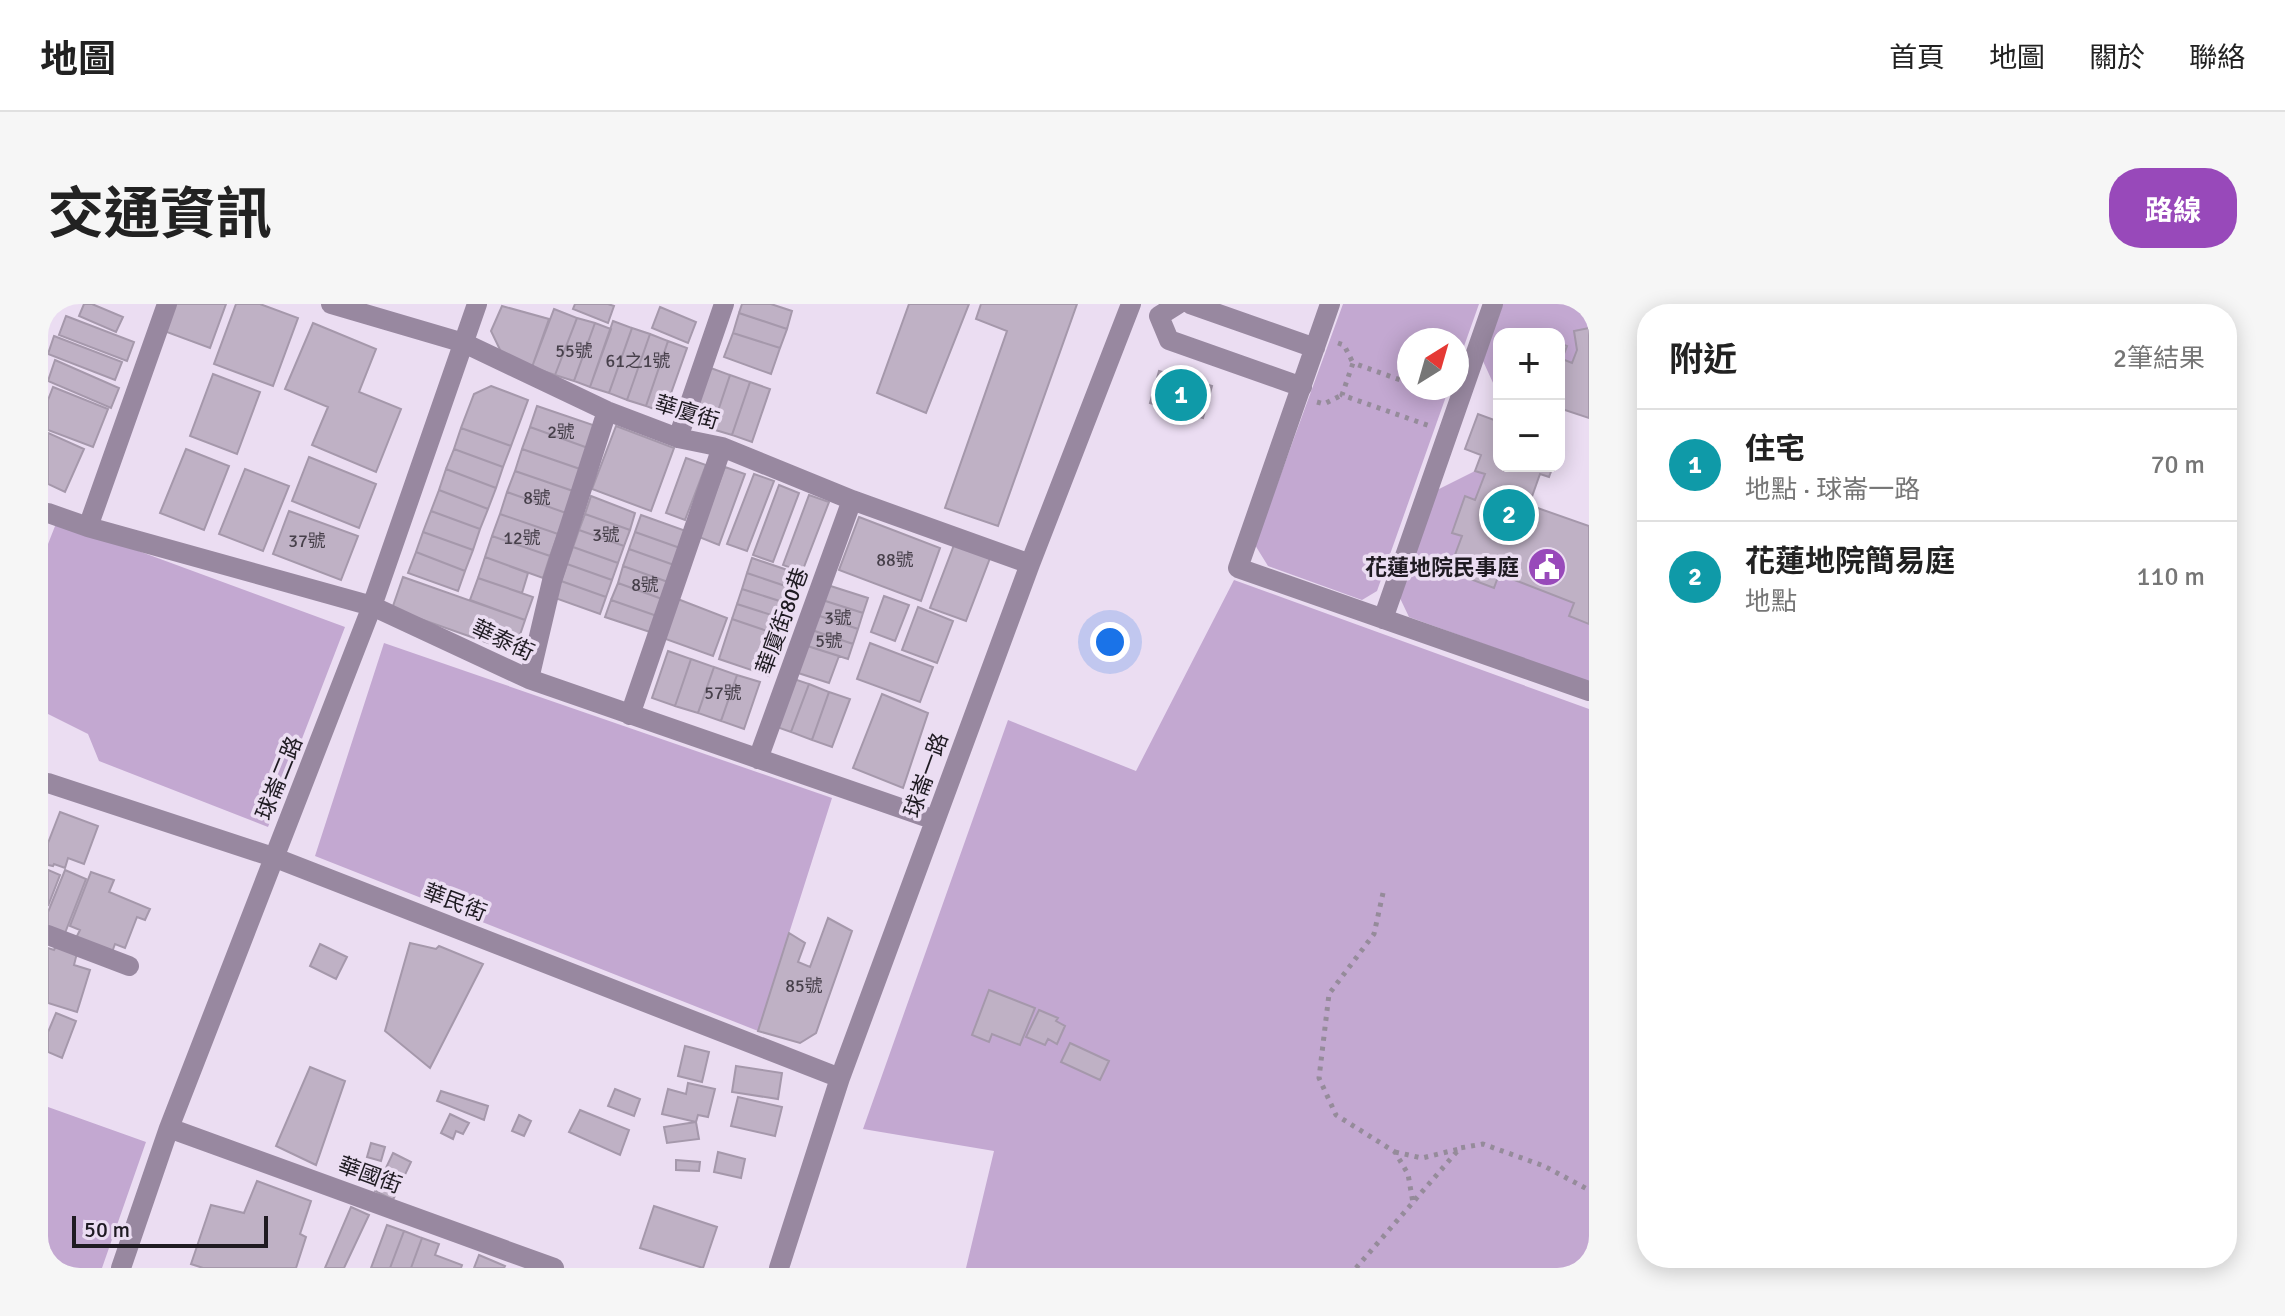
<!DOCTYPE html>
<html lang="zh-TW">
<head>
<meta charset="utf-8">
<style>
  :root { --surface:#fff; --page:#f6f6f6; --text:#222; --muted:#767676; --line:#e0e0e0; --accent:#9849ba }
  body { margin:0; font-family:Signika,"Noto Sans TC",sans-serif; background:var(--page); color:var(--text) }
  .controls { position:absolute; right:24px; top:24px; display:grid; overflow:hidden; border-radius:16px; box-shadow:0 4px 20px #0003 }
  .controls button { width:72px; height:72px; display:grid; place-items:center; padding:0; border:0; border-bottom:2px solid var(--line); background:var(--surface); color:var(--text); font:40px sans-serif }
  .compass { position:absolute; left:1349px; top:24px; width:72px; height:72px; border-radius:50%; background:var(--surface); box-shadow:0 4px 20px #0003; rotate:37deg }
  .scale { position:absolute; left:24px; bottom:20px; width:196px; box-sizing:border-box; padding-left:8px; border:4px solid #1f1b22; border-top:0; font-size:22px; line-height:28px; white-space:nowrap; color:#1f1b22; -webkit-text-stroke:6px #ebddf2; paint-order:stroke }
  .you { position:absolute; left:1062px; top:338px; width:28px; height:28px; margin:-20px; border:6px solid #fff; border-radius:50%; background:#1a73e8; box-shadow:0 0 0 12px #1a73e833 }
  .badge { display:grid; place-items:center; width:52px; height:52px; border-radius:50%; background:var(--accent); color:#fff; font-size:26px; font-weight:700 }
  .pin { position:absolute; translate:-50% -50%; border:4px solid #fff; box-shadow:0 2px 8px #0006 }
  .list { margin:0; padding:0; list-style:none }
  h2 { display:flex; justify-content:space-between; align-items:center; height:104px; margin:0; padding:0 32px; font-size:34px }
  h2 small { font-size:26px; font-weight:400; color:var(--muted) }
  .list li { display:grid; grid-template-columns:52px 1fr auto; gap:24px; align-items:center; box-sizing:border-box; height:112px; padding:0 32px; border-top:2px solid var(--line) }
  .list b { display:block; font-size:30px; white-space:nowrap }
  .list p { margin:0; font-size:26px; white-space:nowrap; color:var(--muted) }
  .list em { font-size:26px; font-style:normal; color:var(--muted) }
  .map { position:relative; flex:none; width:1541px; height:964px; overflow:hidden; border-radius:32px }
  header { display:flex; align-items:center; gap:48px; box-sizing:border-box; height:112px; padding:0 40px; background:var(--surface); border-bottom:2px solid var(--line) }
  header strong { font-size:38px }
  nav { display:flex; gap:44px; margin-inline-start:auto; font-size:28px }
  .intro { display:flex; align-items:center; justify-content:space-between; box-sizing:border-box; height:192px; padding:0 48px }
  h1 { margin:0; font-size:56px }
  .button { padding:20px 36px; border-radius:32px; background:var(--accent); color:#fff; font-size:28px; font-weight:700 }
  main { display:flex; gap:48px; padding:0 48px }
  aside { flex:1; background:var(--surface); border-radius:32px; box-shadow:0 4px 20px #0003 }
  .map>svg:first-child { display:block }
  .green { fill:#c3a8d1 }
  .building { fill:#bfb1c5; stroke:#a598ab; stroke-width:2 }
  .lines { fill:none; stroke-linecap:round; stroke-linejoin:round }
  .path { stroke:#958b9a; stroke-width:5; stroke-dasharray:4 6; stroke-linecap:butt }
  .minor { stroke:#9888a0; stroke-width:20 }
  .labels { text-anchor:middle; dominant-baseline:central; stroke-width:7; stroke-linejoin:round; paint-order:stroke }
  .number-label { font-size:18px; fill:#47404b }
  .street-label { font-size:22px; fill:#1f1b22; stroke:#ebddf2 }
  .poi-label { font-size:22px; font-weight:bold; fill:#1f1b22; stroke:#ebddf2; text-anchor:end }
</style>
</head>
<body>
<header>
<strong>地圖</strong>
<nav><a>首頁</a><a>地圖</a><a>關於</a><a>聯絡</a></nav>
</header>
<div class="intro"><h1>交通資訊</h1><a class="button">路線</a></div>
<main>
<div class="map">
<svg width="1541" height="964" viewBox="0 0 1541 964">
  <rect width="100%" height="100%" fill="#ebddf2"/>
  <path class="green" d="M1295 0H1431L1409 62V36H1361V84H1401L1329 287 1314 296 1220 262 1207 241Z
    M1455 0H1541V24L1526 27 1529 46 1524 59 1514 55 1519 43 1511 39V30H1451V92L1435 57Z
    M1427 167 1437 170 1427 196 1417 193 1404 228 1414 232 1401 267 1446 284 1451 270 1526 299 1521 312 1541 320V378L1361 313 1351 292 1389 186Z
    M9 217 297 323 220 523 51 457 40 430 0 410V240Z
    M1186 276 1541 405V964H918L946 847 815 825 960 416 1088 467Z
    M336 339 784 494 710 727 267 552Z
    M0 803 98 838 54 964H0Z"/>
  <path class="building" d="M36 0H44L75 13 68 28 31 12Z
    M125 0H178L162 44 116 27Z
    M188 0H212L250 14 225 82 166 60Z
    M527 0H560L566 2 560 19 525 5Z
    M694 0H723L744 7 739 25 691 9Z
    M861 0H921L878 109 829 89Z
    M933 0H1029L950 222 897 204 959 27 928 15Z
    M454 2 501 15 484 63 455 52 443 27Z
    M612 3 648 18 640 39 604 24Z
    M506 5 529 14 507 71 484 63Z
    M691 9 739 25 732 44 685 29Z
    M18 12 86 38 79 57 11 31Z
    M529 14 547 19 526 77 507 71Z
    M565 17 584 24 561 89 542 83Z
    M265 19 328 45 311 88 353 105 328 168 264 141 280 103 237 85Z
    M547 19 563 25 542 83 526 77Z
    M584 24 602 30 579 96 561 89Z
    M1541 24V114L1514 105 1511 114V39L1519 42 1514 55 1524 59 1529 46 1526 27Z
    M685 29 732 44 723 70 676 53Z
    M602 30 620 37 598 102 579 96Z
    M6 32 74 58 67 76 0 50Z
    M620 37 639 44 616 109 598 102Z
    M7 56 71 84 63 104 0 77Z
    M660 63 682 71 664 125 642 117Z
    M1111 67 1164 82 1155 114 1134 108 1132 114 1113 109 1115 103 1102 99Z
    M165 70 212 88 189 150 142 132Z
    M682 71 702 78 684 131 664 125Z
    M702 78 722 85 704 138 684 131Z
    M443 82 480 96 463 142 413 124 426 90Z
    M5 83 60 105 45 143 0 126V96Z
    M489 102 548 122 540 144 482 123Z
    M1451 103V162H1505L1501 173 1492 170 1481 201 1541 222V320L1521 312 1526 299 1451 270 1446 284 1401 267 1414 232 1404 229 1417 192 1427 196 1437 170 1427 167 1433 151 1417 145 1430 110 1446 116Z
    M568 122 626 144 603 207 544 185Z
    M482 123 540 144 532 165 474 145Z
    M413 124 463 142 455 163 406 145Z
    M0 129 36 145 17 188 0 180Z
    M138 145 181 162 156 226 112 209Z
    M406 145 455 163 448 184 398 165Z
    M474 145 532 165 525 187 467 167Z
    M261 153 328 180 311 224 244 197Z
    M638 154 658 161 637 216 618 209Z
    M677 163 697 170 671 241 651 233Z
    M197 165 241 182 215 247 171 230Z
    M398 165 448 184 440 205 391 186Z
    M467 167 525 187 518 209 459 188Z
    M706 170 726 177 699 247 679 240Z
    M731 181 751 189 725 258 705 251Z
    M391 186 440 205 432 225 383 207Z
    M459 188 518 209 510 230 452 210Z
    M761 191 781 198 754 268 735 261Z
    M543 192 587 209 582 226 537 210Z
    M241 207 310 232 293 276 225 250Z
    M383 207 432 225 425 246 375 228Z
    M452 210 510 230 502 252 444 232Z
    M537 210 582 226 576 242 531 226Z
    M593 211 638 227 632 244 587 228Z
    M811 213 892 244 873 297 791 266Z
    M531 226 576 242 570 259 525 243Z
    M375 228 425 246 417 267 368 248Z
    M587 228 632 244 626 261 581 245Z
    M444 232 502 252 495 274 437 253Z
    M906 241 942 254 918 317 882 304Z
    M525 243 570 259 564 276 519 260Z
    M581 245 626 261 620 278 575 262Z
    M368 248 417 267 410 287 360 269Z
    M437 253 480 269 474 289 430 274Z
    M704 254 754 271 749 286 699 269Z
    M519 260 564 276 558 293 513 277Z
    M575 262 620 278 614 295 570 279Z
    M699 269 749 286 744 301 694 285Z
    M355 273 477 316 466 348 344 305Z
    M430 274 485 293 477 316 422 296Z
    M513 277 558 293 552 310 507 294Z
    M770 278 820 294 815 309 765 293Z
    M570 279 614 295 609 312 563 296Z
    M694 285 744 301 739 316 689 300Z
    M836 292 861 301 847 337 823 328Z
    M765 293 815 309 810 325 760 308Z
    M627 294 679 314 665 352 612 333Z
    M563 296 609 312 602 328 557 313Z
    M689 300 739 316 734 332 684 315Z
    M870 303 905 317 889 359 854 346Z
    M760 308 810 325 805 340 755 323Z
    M684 315 734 332 721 372 671 355Z
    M755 323 805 340 800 355 750 339Z
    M750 339 791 352 781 379 741 366Z
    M822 339 885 363 872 398 809 375Z
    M620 347 643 355 627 402 604 394Z
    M643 355 666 363 650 409 627 402Z
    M666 363 689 371 673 417 650 409Z
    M689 371 712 378 696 425 673 417Z
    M740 373 761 380 743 428 723 421Z
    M761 380 781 388 764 436 743 428Z
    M781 388 802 395 784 443 764 436Z
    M834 390 880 409 855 484 805 464Z
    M12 508 50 522 36 560 20 554 17 564 6 560 5 562 0 561V539Z
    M0 566 12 571 0 602Z
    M17 566 38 575 17 629 0 622V608Z
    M43 568 66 576 61 588 102 605 97 616 89 613 77 644 67 640 63 651 27 636 32 626 22 622Z
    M780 614 804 627 768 729 752 739 710 727 741 629 757 639 750 658 762 663Z
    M362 639 388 645 391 642 435 660 382 764 337 727Z
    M272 640 299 653 288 675 262 662Z
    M8 642 29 649 26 661 42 666 29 708 0 699V644L6 646Z
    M941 686 987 704 972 741 944 730 941 738 924 731Z
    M991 706 1010 714 1008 717 1017 722 1009 740 1000 735 997 741 978 733Z
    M8 709 28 717 14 754 0 748V728Z
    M1022 739 1061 757 1052 776 1013 758Z
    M637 742 661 748 654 778 630 772Z
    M688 762 734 769 730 795 684 788Z
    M262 763 297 777 268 861 228 842Z
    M640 779 667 785 660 813 650 811 648 818 614 810 620 785 638 790Z
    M567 785 592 795 586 812 560 802Z
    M393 787 440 802 436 816 389 797Z
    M690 793 734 803 727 832 683 822Z
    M532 806 581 826 572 851 521 828Z
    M402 810 421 819 415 830 408 827 405 835 393 829Z
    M471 811 483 817 476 832 464 827Z
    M648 818 651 835 619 839 616 823Z
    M323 839 337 843 333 857 319 853Z
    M670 848 697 855 693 874 666 868Z
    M345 849 363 858 345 896 327 887Z
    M628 856 652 858 651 867 628 866Z
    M209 877 263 897 252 930 258 933 248 964H155L143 960 163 901 196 909Z
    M606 902 669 923 655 964 592 944Z
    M303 903 321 911 296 964H277Z
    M339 921 356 927 342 964H323Z
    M356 927 374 934 363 964H342Z
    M374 934 391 940 387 951 414 961 413 964H363Z
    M431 951 457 962 456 964H426Z"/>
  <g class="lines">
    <path class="path" d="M1290 39 1296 41 1305 59
      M1361 79 1305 59 1294 91 1382 122
      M1376 84 1392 90
      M1269 98 1276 100 1294 91
      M1335 589 1326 630 1281 690 1271 774 1288 811 1347 848 1360 870 1365 899
      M1347 848 1374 854 1411 845
      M1308 964 1412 844 1435 840 1496 862 1541 886"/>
    <path class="minor" d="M283 0 416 39 559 107 630 134 674 143 804 196 982 260
      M1130 0 1111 12 1121 36 1254 83
      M1142 0 1267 44
      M1282 0 1190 264 1541 387
      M630 134 676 0
      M0 209 40 223 324 302 481 375 887 516
      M40 223 119 0
      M1335 315 1445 0
      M481 375 504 277 559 107
      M582 411 674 143
      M710 455 804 196
      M0 479 225 553 792 774
      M0 631 81 662
      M121 824 506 964
      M73 964 121 824 324 302 429 0
      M731 964 792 774 982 260 1083 0"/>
  </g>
  <defs>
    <symbol id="civic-disc" viewBox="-11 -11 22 22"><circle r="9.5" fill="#9849ba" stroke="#ebddf2"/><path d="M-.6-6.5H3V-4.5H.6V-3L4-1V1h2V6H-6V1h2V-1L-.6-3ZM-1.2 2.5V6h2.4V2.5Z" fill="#fff"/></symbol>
  </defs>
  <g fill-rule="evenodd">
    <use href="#civic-disc" x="1477" y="241" width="44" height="44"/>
  </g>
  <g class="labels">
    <g class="number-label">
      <text x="526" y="47">55號</text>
      <text x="590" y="57">61之1號</text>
      <text x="513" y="128">2號</text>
      <text x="489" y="194">8號</text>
      <text x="558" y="231">3號</text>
      <text x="474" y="234">12號</text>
      <text x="259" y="237">37號</text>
      <text x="847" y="256">88號</text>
      <text x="597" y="281">8號</text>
      <text x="790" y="314">3號</text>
      <text x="781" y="337">5號</text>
      <text x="675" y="389">57號</text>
      <text x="756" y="682">85號</text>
    </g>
    <g class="street-label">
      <text transform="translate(639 108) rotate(17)">華廈街</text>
      <text transform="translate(734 317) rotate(-70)">華廈街80巷</text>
      <text transform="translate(455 336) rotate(25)">華泰街</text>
      <text transform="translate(878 471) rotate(-70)">球崙一路</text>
      <text transform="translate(231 474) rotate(-68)">球崙二路</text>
      <text transform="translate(407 598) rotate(21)">華民街</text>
      <text transform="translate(322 871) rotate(20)">華國街</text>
    </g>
    <g class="poi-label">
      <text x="1471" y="263">花蓮地院民事庭</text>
    </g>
  </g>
</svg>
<div class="controls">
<button>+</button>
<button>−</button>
</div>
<svg class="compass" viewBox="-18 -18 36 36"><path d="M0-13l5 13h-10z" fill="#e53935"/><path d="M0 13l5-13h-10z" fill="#767676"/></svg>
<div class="scale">50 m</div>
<div class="you"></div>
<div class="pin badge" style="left:1133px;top:91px;background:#0f9aa8">1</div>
<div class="pin badge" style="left:1461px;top:211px;background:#0f9aa8">2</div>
</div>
<aside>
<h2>附近<small>2筆結果</small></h2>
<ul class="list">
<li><span class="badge" style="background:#0f9aa8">1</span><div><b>住宅</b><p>地點 · 球崙一路</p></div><em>70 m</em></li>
<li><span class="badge" style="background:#0f9aa8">2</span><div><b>花蓮地院簡易庭</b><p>地點</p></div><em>110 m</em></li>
</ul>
</aside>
</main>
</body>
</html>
